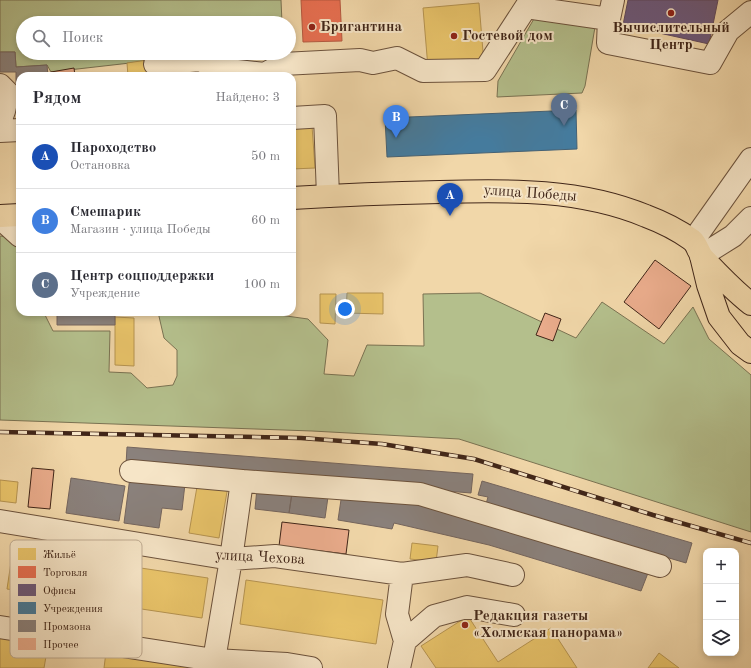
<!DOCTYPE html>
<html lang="ru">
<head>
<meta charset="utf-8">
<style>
  :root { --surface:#fff; --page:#f2f2f3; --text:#2b2b33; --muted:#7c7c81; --line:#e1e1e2; --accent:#8f2418 }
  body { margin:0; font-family:"Old Standard TT",serif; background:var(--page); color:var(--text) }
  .controls { position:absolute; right:12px; bottom:12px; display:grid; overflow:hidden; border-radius:8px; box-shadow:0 2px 6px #0003 }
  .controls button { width:36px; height:36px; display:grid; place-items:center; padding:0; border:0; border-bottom:1px solid var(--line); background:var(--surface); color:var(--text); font:20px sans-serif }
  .you { position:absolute; left:345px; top:309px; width:14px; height:14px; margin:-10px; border:3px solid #fff; border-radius:50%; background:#1a73e8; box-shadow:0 0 0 6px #1a73e833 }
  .badge { display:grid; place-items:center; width:26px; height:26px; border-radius:50%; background:var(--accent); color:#fff; font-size:13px; font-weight:700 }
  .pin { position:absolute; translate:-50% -33px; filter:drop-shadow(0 1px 2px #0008) }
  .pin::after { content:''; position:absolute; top:21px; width:14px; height:12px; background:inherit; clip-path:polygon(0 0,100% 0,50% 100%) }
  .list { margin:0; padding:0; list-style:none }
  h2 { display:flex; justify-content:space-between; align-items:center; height:52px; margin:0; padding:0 16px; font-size:17px }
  h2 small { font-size:13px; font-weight:400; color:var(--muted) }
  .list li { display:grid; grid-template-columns:26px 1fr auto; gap:12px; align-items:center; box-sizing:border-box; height:64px; padding:0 16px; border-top:1px solid var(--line) }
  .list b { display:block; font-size:15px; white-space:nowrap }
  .list p { margin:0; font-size:13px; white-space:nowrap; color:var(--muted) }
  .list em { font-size:13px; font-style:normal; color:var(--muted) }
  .icon { flex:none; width:22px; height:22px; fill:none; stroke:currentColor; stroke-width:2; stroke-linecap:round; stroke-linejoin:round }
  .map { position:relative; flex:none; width:751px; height:668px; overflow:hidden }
  .search { position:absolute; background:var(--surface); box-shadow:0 2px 6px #0003; left:16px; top:16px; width:280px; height:44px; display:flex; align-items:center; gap:10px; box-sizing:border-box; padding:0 14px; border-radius:22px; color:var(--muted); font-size:15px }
  .panel { position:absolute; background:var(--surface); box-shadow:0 2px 6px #0003; left:16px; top:72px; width:280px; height:244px; border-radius:12px }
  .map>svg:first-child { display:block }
  .green { fill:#b4bf8c; stroke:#7a7252 }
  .homes { fill:#e9c46a; stroke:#b69451 }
  .shops { fill:#e76f51; stroke:#b55940 }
  .offices { fill:#6d597a; stroke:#60495d }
  .public { fill:#457b9d; stroke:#446175 }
  .industry { fill:#8a817c; stroke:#74655e }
  .building { fill:#eaac8c; stroke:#402518 }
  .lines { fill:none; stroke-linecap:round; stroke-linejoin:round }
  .minor-casing { stroke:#6c523c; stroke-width:24 }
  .major-casing { stroke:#402518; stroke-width:24 }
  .minor { stroke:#f6e5c7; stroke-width:22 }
  .major { stroke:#f1d7a9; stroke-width:22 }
  .rail-casing { stroke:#402518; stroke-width:4.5 }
  .rail { stroke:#f6e5c7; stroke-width:3; stroke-dasharray:9; stroke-linecap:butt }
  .poi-dot { fill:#8f2418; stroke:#f6e5c7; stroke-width:1.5 }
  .labels { text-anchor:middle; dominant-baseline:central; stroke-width:4; stroke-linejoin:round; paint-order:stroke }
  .poi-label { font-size:15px; font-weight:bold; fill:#402518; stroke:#f6e5c7; text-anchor:start }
  .street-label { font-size:15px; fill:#402518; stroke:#f6e5c7 }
  .key { fill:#f6e5c7; stroke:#bfab92; stroke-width:1 }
  .key-label { font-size:11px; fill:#402518 }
</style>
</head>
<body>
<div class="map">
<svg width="751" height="668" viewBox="0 0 751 668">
  <rect width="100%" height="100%" fill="#f1d7a9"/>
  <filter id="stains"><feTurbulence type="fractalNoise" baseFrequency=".005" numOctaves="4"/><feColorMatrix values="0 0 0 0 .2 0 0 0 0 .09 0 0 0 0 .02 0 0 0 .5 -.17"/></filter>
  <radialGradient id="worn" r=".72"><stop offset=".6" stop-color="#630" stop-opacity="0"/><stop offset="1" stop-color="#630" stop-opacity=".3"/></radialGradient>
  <path class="green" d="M0 0H281L282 23H23V53H218L51 72 47 65 16 67 15 52H0Z
    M535 17 595 27 585 86 582 93 497 97 498 81Z
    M0 236 9 237 20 250V312H29V314L45 315 53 331H110L109 372 131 373 147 388 173 385 177 376V350L164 338 158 312H271L272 314 308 319 328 340 324 374 354 376 367 345 424 346 423 294 480 293 576 338 602 302 664 344 693 307 709 339 751 375V532L459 439 312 431 0 420Z"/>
  <path class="homes" d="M479 3 484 64 428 68 423 8Z
    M147 60 149 76H128L127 63Z
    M312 126 315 168 292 169V127Z
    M347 293H383V314L346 313Z
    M320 294H336L335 324 320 323Z
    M115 317 134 318V366L115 365Z
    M0 480 18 482 16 503 0 501Z
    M198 481 228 486 219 538 189 533Z
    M412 543 438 546 436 562 410 559Z
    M13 549 208 578 202 618 7 589Z
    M246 580 383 600 376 644 240 624Z
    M468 616 498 662 551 628 577 668H436L421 646Z
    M0 638 48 645 44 668H0Z
    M106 652 202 668H104Z
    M659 653 679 668H648Z"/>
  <path class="shops" d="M301 0H340L342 41 303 42Z"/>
  <path class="offices" d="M628 0H718L709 44 623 25Z"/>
  <path class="public" d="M576 110 577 149 387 157 385 118Z"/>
  <path class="industry" d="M0 52H15L16 67 47 65 48 76H20V83H16V72H0Z
    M57 312H115V325H57Z
    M127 447 473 474 471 493 126 465Z
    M130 477 185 484 182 510 162 508 159 528 124 523Z
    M71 478 125 486 119 521 66 513Z
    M482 481 692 543 686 563 486 504 488 497 478 495Z
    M257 488 292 493 289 513 255 509Z
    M292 493 328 497 325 518 289 513Z
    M342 493 397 499 495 524 648 573 641 591 489 545 394 523 392 529 338 520Z"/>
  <path class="building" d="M74 68 75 76H51V72Z
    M655 260 691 286 659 329 624 302Z
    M545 313 561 319 553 341 536 335Z
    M32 468 54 470 50 509 28 507Z
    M282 522 349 530 346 554 279 546Z"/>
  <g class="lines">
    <defs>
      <path id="minor" d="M609 19 608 43 710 63 728 31 751 12
        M155 64 200 60 219 69 265 74
        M261 76 283 64 360 60 373 63 397 58 423 71 485 70 526 7 609 19 613 0
        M0 85 8 93 4 111 0 122
        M292 118 325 116 328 196
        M0 131 20 130
        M0 218 20 236
        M693 241 751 159
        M701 256 733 236 751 218
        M131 471 242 481 420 494 660 566
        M0 521 231 559 275 556 402 574
        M0 627 214 660 231 559 242 481
        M405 641 397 614 402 574 467 565 513 575
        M213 668 214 660 287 664 311 668
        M399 668 405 641 434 616 467 607 514 615"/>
      <path id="major" d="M292 198C341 195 391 193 440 192 510 190 581 189 646 216 662 222 678 230 692 240 697 244 698 252 703 258 718 274 733 290 751 304
        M0 216 20 215
        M701 256 708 285 719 317 740 344 751 352"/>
    </defs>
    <use href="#minor" class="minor-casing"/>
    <use href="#major" class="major-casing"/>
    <use href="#minor" class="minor"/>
    <use href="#major" class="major"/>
    <defs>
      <path id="rail" d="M0 432 301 438 382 444 474 459 653 515 751 543"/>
    </defs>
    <use href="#rail" class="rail-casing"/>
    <use href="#rail" class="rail"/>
  </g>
  <g class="poi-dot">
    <circle cx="671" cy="13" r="4"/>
    <circle cx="312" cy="27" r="4"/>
    <circle cx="454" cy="36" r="4"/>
    <circle cx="465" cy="625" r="4"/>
  </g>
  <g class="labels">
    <g class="poi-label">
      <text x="320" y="27">Бригантина</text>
      <text x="671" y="28" text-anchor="middle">Вычислительный<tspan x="671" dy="17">Центр</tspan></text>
      <text x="462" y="36">Гостевой дом</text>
      <text x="473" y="616">Редакция газеты<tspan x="473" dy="17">«Холмская панорама»</tspan></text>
    </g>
    <g class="street-label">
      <text transform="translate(530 194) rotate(4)">улица Победы</text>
      <text transform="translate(260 558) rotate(3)">улица Чехова</text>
    </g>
  </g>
  <rect x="10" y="540" width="132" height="118" rx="6" class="key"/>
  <rect x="18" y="548" width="18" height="12" fill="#e9c46a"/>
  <rect x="18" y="566" width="18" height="12" fill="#e76f51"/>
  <rect x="18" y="584" width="18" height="12" fill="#6d597a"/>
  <rect x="18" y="602" width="18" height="12" fill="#457b9d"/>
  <rect x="18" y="620" width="18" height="12" fill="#8a817c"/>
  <rect x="18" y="638" width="18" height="12" fill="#eaac8c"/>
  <g class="key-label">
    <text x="43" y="558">Жильё</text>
    <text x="43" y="576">Торговля</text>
    <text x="43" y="594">Офисы</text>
    <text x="43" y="612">Учреждения</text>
    <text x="43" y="630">Промзона</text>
    <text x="43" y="648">Прочее</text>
  </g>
  <rect width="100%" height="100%" filter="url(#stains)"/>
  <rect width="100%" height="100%" fill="url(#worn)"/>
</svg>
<div class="controls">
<button>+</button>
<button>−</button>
<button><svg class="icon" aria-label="layers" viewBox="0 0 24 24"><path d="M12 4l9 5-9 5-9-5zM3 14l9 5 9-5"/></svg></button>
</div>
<div class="you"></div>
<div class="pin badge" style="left:450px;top:216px;background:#1a4fb4">A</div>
<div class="pin badge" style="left:396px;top:138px;background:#3f7fe0">B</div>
<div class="pin badge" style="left:564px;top:126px;background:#5c6f8a">C</div>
<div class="search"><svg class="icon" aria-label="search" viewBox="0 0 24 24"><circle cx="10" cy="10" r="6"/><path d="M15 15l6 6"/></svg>Поиск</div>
<section class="panel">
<h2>Рядом<small>Найдено: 3</small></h2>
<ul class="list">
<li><span class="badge" style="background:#1a4fb4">A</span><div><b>Пароходство</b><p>Остановка</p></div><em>50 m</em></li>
<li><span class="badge" style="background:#3f7fe0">B</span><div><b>Смешарик</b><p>Магазин · улица Победы</p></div><em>60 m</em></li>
<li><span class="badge" style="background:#5c6f8a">C</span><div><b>Центр соцподдержки</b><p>Учреждение</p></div><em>100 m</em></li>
</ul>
</section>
</div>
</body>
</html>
